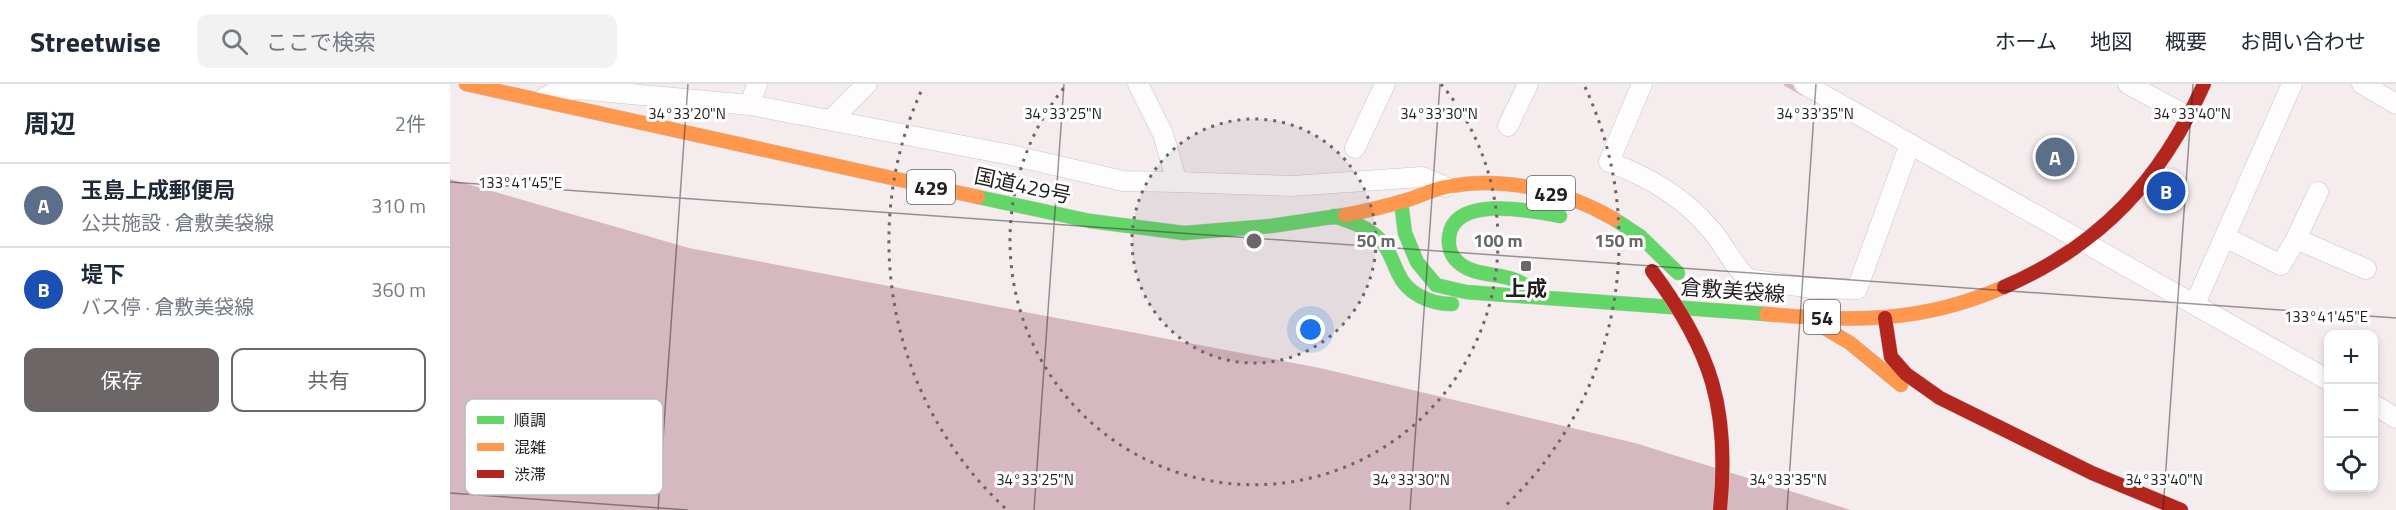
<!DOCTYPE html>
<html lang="ja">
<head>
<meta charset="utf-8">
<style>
  :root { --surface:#fff; --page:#f2f2f3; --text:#1f2937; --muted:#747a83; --line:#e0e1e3; --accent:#6d6667 }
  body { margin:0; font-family:"Titillium Web","Noto Sans JP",sans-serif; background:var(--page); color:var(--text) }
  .controls { position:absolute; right:18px; bottom:18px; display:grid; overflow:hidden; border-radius:12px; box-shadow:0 3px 9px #0003 }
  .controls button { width:54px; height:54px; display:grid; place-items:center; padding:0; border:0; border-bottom:2px solid var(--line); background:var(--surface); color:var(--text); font:30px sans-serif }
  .you { position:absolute; left:861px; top:246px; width:21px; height:21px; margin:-15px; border:4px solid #fff; border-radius:50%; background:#1a73e8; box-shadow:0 0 0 9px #1a73e833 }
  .badge { display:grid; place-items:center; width:39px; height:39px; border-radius:50%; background:var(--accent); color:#fff; font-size:20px; font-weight:700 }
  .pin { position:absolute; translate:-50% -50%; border:3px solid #fff; box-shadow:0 2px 6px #0006 }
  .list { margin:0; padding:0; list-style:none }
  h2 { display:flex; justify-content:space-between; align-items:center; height:78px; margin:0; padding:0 24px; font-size:26px }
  h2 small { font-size:20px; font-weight:400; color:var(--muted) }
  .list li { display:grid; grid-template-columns:39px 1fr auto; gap:18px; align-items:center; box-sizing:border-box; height:84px; padding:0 24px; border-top:2px solid var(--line) }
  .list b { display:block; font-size:22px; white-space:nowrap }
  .list p { margin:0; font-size:20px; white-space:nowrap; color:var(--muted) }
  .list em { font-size:20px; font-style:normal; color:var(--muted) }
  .actions { display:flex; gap:12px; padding:18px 24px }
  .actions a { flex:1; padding:14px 0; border:2px solid var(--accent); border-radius:12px; text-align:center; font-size:21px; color:var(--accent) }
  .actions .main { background:var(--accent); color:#fff }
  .icon { flex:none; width:33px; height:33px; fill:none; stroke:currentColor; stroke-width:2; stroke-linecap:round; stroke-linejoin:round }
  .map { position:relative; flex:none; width:1946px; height:426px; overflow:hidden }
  header { display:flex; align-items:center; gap:36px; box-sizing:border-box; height:84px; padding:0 30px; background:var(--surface); border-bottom:2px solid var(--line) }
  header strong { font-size:28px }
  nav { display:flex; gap:33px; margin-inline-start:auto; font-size:21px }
  .search { width:420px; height:54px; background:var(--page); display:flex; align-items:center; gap:15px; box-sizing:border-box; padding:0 21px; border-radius:12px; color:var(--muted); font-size:22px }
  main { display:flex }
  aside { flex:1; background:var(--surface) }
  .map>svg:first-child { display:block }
  .water { fill:#d6b8c0 }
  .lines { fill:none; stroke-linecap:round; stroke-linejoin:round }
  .stream { stroke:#d6b8c0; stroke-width:4.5 }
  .street-casing { stroke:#cbc3c5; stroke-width:21 }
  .fast-casing { stroke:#cbc3c5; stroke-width:15 }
  .slow-casing { stroke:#cbc3c5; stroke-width:15 }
  .jam-casing { stroke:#cbc3c5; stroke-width:15 }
  .street { stroke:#fefcfc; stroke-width:20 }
  .fast { stroke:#63d668; stroke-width:14 }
  .slow { stroke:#ff974d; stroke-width:14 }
  .jam { stroke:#b3261e; stroke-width:14 }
  .jam-bridge-casing { stroke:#cbc3c5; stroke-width:15; stroke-linecap:butt }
  .jam-bridge { stroke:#b3261e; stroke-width:14 }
  .ticks { fill:none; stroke:#241e1f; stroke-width:1.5; stroke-opacity:0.45 }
  .ring { fill:none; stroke:#6d6667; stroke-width:3; stroke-dasharray:3 6 }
  .poi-dot { fill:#6d6667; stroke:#fff; stroke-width:2 }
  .labels { text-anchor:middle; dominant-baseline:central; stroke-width:6; stroke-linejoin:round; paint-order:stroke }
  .shield { fill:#fff; stroke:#666262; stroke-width:1.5 }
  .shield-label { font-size:20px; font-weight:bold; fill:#241e1f }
  .street-label { font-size:21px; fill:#241e1f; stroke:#fff }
  .poi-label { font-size:21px; font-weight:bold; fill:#241e1f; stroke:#fff }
  .key { fill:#fff; stroke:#bdbcbc; stroke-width:1.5 }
  .key-label { font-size:16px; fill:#241e1f }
  .ticks-label { font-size:15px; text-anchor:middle; fill:#241e1f; stroke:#fff; stroke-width:6; stroke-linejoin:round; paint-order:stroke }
  .centre { fill:#6d6667; stroke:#fff; stroke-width:3 }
  .ring-label { font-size:18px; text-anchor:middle; font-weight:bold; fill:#6d6667; stroke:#fff; stroke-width:6; stroke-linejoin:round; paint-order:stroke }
</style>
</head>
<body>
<header>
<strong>Streetwise</strong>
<div class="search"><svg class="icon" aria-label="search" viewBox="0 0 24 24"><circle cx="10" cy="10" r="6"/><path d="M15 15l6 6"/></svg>ここで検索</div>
<nav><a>ホーム</a><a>地図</a><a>概要</a><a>お問い合わせ</a></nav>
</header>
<main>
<aside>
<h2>周辺<small>2件</small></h2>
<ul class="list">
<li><span class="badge" style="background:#5c6f8a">A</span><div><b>玉島上成郵便局</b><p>公共施設 · 倉敷美袋線</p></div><em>310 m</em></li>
<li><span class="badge" style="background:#1a4fb4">B</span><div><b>堤下</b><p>バス停 · 倉敷美袋線</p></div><em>360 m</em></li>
</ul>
<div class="actions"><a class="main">保存</a><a>共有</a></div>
</aside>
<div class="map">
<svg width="1946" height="426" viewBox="0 0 1946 426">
  <rect width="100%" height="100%" fill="#f5ecee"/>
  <path class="water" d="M0 95 239 164 870 284 1185 359 1401 426H0Z"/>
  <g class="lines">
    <path class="stream" d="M1336 0 1352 9"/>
    <defs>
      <path id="street" d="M688 0 713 50 727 98 842 102 972 93 996 103
        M1192 0 1159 78C1199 93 1234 113 1262 147 1275 162 1283 182 1298 195L1362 204 1407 205 1460 60
        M1354 0 1878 296
        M1678 0 1739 33
        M1912 0 1946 20
        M94 14 105 8 127 5 300 21 561 71 673 97 727 98
        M300 21 307 0
        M381 36 417 0
        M1058 42 1078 0
        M905 64 935 0
        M1775 153 1831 181 1846 155 1868 108
        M1846 155 1916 185
        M1745 220 1842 0
        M1924 321 1946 334"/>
      <path id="fast" d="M528 113 640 137 734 149 821 142 895 131
        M951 118 955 149 967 178 986 201 1016 208 1316 230
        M884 132C902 138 921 144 933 159 940 168 943 179 948 189 957 210 980 220 1002 220
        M1164 135 1190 152 1228 189
        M1093 212C1084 207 1075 200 1065 196 1047 189 1023 192 1008 178 1001 172 998 162 999 153 1004 110 1083 127 1110 132"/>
      <path id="slow" d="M16 0 528 113
        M895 131C916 127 937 122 957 116 970 112 983 105 996 103 1053 91 1116 107 1164 135
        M1316 230C1403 238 1472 239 1554 203
        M1356 233 1400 259 1451 301"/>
      <path id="jam" d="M1554 203C1651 161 1711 96 1754 0
        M1435 234 1441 273 1456 290 1490 314 1642 389 1731 426"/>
    </defs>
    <use href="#street" class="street-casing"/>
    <use href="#fast" class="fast-casing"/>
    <use href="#slow" class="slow-casing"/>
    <use href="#jam" class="jam-casing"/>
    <use href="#street" class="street"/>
    <use href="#fast" class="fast"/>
    <use href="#slow" class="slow"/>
    <use href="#jam" class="jam"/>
    <defs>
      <path id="jam-bridge" d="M1202 187C1262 267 1280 326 1270 426"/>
    </defs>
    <use href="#jam-bridge" class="jam-bridge-casing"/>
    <use href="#jam-bridge" class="jam-bridge"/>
  </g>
  <path class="ticks" d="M0 98 1946 234M0 409 238 426M208 426 238 0M584 426 614 0M960 426 990 0M1337 426 1366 0M1713 426 1743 0"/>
  <circle cx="804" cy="157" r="122" fill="#6d6667" fill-opacity=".12"/>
  <g class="ring">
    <circle cx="804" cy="157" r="122"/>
    <path d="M991 0A244 244 0 1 1 617 0"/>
    <path d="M555 424A365 365 0 0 1 473 3M1135 3A365 365 0 0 1 1053 424"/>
  </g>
  <rect class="poi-dot" x="1070" y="176" width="12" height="12" rx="3"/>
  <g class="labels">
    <g class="shield">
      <rect x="457" y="86" width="48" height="34" rx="4.5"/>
      <rect x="1077" y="92" width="48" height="34" rx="4.5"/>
      <rect x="1354" y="216" width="36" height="34" rx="4.5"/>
    </g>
    <g class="shield-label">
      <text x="481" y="103">429</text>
      <text x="1101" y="109">429</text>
      <text x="1372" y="233">54</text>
    </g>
    <g class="street-label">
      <text transform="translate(573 101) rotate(12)">国道429号</text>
      <text transform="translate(1283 206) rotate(4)">倉敷美袋線</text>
    </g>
    <g class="poi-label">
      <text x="1076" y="204">上成</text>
    </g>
  </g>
  <rect x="15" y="315" width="198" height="96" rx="9" class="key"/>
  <rect x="27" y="332" width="27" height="8" fill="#63d668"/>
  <rect x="27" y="359" width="27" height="8" fill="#ff974d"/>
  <rect x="27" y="386" width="27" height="8" fill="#b3261e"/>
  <g class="key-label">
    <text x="64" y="342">順調</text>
    <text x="64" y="369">混雑</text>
    <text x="64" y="396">渋滞</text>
  </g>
  <g class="ticks-label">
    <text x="237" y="35">34°33'20"N</text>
    <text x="613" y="35">34°33'25"N</text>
    <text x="989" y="35">34°33'30"N</text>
    <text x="1365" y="35">34°33'35"N</text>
    <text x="1742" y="35">34°33'40"N</text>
    <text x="70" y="104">133°41'45"E</text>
    <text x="1876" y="238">133°41'45"E</text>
    <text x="585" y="401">34°33'25"N</text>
    <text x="961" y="401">34°33'30"N</text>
    <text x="1338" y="401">34°33'35"N</text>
    <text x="1714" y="401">34°33'40"N</text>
  </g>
  <circle cx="804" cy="157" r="9" class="centre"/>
  <g class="ring-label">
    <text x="926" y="163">50 m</text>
    <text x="1048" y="163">100 m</text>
    <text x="1169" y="163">150 m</text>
  </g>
</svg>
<div class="controls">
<button>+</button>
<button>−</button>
<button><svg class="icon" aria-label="locate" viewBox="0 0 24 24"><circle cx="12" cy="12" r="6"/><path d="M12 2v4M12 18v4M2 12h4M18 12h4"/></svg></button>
</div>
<div class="you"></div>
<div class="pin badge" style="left:1605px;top:73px;background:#5c6f8a">A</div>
<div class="pin badge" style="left:1716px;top:107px;background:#1a4fb4">B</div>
</div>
</main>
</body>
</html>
